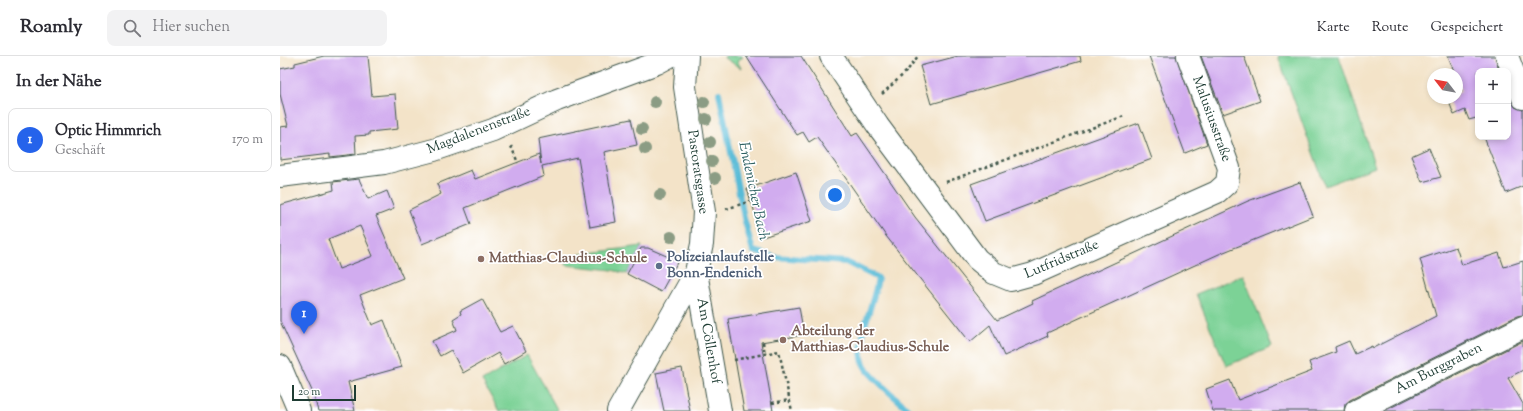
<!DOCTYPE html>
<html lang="de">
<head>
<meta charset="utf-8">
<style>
  :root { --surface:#fff; --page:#f2f2f3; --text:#2b2b33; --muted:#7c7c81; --line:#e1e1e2; --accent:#2563eb }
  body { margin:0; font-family:"Sorts Mill Goudy",serif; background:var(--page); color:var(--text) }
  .controls { position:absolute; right:12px; top:12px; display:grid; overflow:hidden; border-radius:8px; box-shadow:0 2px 6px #0003 }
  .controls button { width:36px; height:36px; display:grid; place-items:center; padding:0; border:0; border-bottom:1px solid var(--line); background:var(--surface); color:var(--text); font:20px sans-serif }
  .compass { position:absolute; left:1147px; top:12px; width:36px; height:36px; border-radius:50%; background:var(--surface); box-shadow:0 2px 6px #0003; rotate:301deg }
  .scale { position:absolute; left:12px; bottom:10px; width:64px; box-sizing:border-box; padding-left:4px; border:2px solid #1f3d34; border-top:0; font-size:11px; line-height:14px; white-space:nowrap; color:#1f3d34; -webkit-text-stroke:3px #fff; paint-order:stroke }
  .you { position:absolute; left:555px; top:139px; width:14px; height:14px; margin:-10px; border:3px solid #fff; border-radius:50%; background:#1a73e8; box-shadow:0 0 0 6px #1a73e833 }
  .badge { display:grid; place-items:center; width:26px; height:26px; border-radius:50%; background:var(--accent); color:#fff; font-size:13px; font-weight:700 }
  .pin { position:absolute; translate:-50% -33px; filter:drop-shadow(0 1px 2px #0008) }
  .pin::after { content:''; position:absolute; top:21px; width:14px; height:12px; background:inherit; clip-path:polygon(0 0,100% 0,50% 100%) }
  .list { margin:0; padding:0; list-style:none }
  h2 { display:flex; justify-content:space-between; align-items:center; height:52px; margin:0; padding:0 16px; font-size:17px }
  h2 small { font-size:13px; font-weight:400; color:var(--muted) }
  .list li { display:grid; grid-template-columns:26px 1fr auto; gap:12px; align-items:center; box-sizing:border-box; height:64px; margin:0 8px 8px; padding:0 8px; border:1px solid var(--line); border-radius:8px }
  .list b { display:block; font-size:15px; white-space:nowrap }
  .list p { margin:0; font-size:13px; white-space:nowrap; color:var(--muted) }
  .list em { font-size:13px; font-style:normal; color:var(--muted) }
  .icon { flex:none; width:22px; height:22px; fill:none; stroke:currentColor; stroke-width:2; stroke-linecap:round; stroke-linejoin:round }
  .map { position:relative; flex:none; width:1243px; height:355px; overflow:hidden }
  header { display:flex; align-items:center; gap:24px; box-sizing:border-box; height:56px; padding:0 20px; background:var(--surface); border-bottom:1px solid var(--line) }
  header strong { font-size:19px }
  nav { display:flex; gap:22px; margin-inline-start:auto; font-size:14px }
  .search { width:280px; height:36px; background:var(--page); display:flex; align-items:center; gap:10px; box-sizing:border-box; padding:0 14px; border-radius:8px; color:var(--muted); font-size:15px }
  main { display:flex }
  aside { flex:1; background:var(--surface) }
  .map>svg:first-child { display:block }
  .green { fill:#7cd296; stroke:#4e8865 }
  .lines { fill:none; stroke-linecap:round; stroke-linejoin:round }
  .stream { stroke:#58bbd7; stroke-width:6 }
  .building { fill:#d1acef; fill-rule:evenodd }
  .street-casing { stroke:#3f564a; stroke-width:24 }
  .path { stroke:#3f564a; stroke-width:2.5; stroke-dasharray:3 3; stroke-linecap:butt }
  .street { stroke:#fff; stroke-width:22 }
  .tree { fill:#8b9c84 }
  .education-dot { fill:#8d6e63; stroke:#fff; stroke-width:1.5 }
  .service-dot { fill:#5c6f8a; stroke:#fff; stroke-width:1.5 }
  .labels { text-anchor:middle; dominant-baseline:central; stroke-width:3.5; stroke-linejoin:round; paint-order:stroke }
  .street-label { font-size:14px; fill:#1f3d34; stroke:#fff }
  .service-label { font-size:14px; font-weight:bold; fill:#4e5e75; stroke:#fff; text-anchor:start }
  .education-label { font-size:14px; font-weight:bold; fill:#785e54; stroke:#fff; text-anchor:start }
  .water-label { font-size:15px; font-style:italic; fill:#306365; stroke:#fff }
</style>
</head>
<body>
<header>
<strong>Roamly</strong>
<div class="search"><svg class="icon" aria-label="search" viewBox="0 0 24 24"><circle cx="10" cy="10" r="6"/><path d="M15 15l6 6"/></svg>Hier suchen</div>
<nav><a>Karte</a><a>Route</a><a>Gespeichert</a></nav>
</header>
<main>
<aside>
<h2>In der Nähe<small></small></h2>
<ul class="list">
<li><span class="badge">1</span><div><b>Optic Himmrich</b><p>Geschäft</p></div><em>170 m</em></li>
</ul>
</aside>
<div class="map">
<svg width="1243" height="355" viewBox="0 0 1243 355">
  <rect width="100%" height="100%" fill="#fff"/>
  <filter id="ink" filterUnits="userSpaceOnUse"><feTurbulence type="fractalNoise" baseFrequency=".025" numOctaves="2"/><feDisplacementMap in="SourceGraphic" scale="8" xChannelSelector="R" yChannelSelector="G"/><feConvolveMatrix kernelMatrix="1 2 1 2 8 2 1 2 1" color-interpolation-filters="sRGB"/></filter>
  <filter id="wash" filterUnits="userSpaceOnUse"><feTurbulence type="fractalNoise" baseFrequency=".012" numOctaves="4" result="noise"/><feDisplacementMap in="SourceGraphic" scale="16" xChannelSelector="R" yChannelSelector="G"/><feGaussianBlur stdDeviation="0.9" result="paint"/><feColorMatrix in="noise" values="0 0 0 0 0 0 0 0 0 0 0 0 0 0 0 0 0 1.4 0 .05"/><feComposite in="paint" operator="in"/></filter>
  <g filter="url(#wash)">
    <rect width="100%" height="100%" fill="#f3e3c8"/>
    <path class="green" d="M445 0H462L463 1 457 5 461 12 444 2Z
      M998 0H1059L1095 111 1045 130Z
      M362 190 347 218 332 214 286 209 287 200Z
      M963 219 992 291 946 310 916 238Z
      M247 299 278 355H219L202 325Z"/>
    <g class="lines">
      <path class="stream" d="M439 37 464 162 473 195 494 201 566 206 598 222C595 246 574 285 584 309 588 319 620 345 630 355"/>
    </g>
    <g id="blocks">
      <path class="building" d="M44 0H88L92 40 115 38 118 73 89 76V79L75 80 76 98 50 101V98L0 104V71L8 70 0 38V13L15 10V7Z
        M466 0H521L572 80 577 77 635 161 717 264 753 247 752 245 968 145 1020 126 1033 160 939 198 767 277 768 280 724 300 710 269 690 286 606 180 537 81 529 86 523 76 517 79Z
        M678 0H800L801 5 651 48 640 10Z
        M869 0H896L927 88 905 97Z
        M921 0H964L980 45 943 58Z
        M1168 0H1215L1219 15H1198V67L1196 62 1189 64 1185 54 1174 59 1168 43 1177 42V38L1182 35Z
        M1228 38 1235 51 1243 54V130L1226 137 1204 81H1228Z
        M351 63 357 89 324 96 336 166 310 171 298 102 262 110 264 120 185 152 191 168 142 188 129 154 161 138 157 128 191 114 195 123 259 98 261 108 258 83Z
        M859 67 872 103 705 165 691 128Z
        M1149 92 1161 121 1142 126 1131 100Z
        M516 116 532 165 483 181 467 133Z
        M79 123 88 143 107 135 114 153 96 160 123 222 80 239 92 269 104 264 122 311 68 326 75 355H38L33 337 0 265V149L54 134 53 126ZM80 170 93 200 59 213 48 183Z
        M1176 191 1182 209 1219 197 1224 211 1243 205V259L1237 260 1070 344 1065 348 1064 355H933L926 333 950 324 958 344 1032 315 1029 306 1056 296 1055 291 1069 285 1075 298 1092 290 1093 292 1156 260 1140 203Z
        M361 192H368L398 205 381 236 347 218Z
        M202 243 220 276 233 270 246 295 224 308 218 297 183 317 171 294 160 300 152 285 177 274 173 263 181 258 180 255Z
        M519 251 524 279 481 286 493 355H464L448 263Z
        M1243 285V314L1228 322 1243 348V355H1104Z
        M402 312 410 355H384L376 317Z"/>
    </g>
  </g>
  <g filter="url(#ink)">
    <use href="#blocks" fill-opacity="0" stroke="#3f564a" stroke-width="1"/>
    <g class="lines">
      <defs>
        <path id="street" d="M551 0 598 70 697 203 714 217 731 224 753 218 937 136 947 127 949 112 908 0
          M1227 0 1243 42
          M0 120 104 107 154 94 213 74 277 44 377 7 390 0
          M416 216 440 355
          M0 310 19 355
          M338 355 416 216 422 188 424 156 405 31 407 0
          M1076 355 1243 271"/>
      </defs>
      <use href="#street" class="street-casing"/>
      <path class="path" d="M602 38 627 15 638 0
        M231 90 238 107
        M666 126 844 60
        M446 153 471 145
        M483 286 485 298
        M454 304 499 295 512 355
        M492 347 510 344"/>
      <use href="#street" class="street"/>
    </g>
    <g class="tree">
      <circle cx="375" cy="46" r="6"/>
      <circle cx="424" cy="46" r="6"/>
      <circle cx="426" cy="63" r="6"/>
      <circle cx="362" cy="73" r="6"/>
      <circle cx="430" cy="86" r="6"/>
      <circle cx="365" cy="93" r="6"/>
      <circle cx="432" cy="105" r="6"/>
      <circle cx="435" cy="122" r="6"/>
      <circle cx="380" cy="139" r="6"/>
      <circle cx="391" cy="181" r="6"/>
    </g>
  </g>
  <g class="education-dot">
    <circle cx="201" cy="203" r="4"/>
    <circle cx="503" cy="284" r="4"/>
  </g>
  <circle class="service-dot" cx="379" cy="210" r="4"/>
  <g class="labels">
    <g class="street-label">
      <text transform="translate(931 63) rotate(70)">Malusiusstraße</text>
      <text transform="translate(199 75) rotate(-21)">Magdalenenstraße</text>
      <text transform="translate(417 116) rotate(82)">Pastoratsgasse</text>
      <text transform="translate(782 204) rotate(-23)">Lutfridstraße</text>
      <text transform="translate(428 285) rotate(80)">Am Cöllenhof</text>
      <text transform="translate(1159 313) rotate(-27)">Am Burggraben</text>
    </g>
    <g class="service-label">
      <text x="387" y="202">Polizeianlaufstelle<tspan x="387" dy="16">Bonn-Endenich</tspan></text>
    </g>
    <g class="education-label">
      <text x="209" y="203">Matthias-Claudius-Schule</text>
      <text x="511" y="276">Abteilung der<tspan x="511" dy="16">Matthias-Claudius-Schule</tspan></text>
    </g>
    <g class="water-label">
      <text transform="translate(473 135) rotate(78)">Endenicher Bach</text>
    </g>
  </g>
</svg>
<div class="controls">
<button>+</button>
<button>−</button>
</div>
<svg class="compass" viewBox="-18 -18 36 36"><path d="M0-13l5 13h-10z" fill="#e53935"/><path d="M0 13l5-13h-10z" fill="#7c7c81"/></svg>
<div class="scale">20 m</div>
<div class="you"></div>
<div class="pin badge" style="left:24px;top:278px">1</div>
</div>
</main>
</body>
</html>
